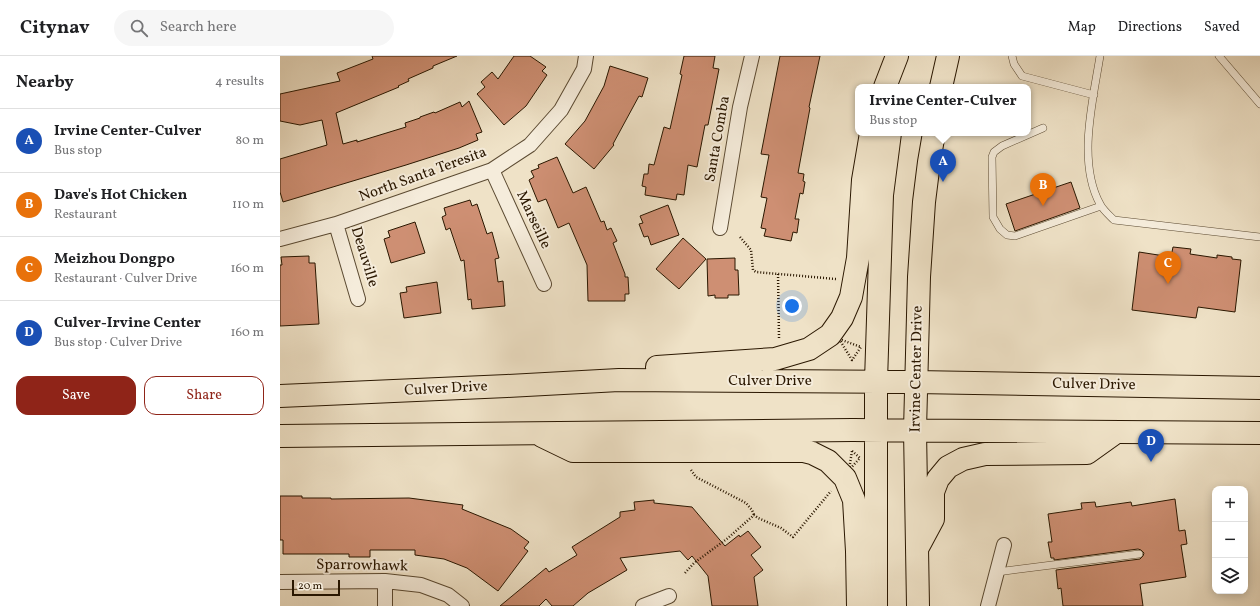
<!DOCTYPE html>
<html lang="en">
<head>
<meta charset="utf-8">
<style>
  :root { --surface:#fff; --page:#f6f6f6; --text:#202124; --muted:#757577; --line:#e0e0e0; --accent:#8f2418 }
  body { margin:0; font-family:Vollkorn,serif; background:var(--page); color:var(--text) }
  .controls { position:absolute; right:12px; bottom:12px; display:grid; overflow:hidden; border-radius:8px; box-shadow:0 2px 10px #0003 }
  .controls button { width:36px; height:36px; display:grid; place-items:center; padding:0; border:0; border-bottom:1px solid var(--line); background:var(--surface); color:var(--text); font:20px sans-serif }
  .scale { position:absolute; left:12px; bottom:10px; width:48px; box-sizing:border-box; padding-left:4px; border:2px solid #2a1700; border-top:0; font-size:11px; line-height:14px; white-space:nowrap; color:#2a1700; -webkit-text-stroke:3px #f5ecdb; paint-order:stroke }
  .you { position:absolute; left:512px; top:250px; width:14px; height:14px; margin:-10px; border:3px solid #fff; border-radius:50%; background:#1a73e8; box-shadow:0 0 0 6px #1a73e833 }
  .badge { display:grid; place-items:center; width:26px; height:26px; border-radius:50%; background:var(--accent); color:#fff; font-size:13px; font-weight:700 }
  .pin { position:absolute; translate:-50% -33px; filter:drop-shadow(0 1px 2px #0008) }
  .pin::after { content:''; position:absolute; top:21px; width:14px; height:12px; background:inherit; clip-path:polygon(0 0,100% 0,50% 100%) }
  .popup { position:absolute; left:575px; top:28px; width:176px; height:52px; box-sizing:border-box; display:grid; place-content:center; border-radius:8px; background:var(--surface); filter:drop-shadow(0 1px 3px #0005); font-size:13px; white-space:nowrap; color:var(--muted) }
  .popup b { font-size:15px; color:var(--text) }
  .popup::after { content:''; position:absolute; left:50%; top:100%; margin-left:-8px; border:8px solid transparent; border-top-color:var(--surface) }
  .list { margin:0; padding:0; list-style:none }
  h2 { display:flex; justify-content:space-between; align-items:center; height:52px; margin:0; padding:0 16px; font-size:17px }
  h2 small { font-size:13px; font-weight:400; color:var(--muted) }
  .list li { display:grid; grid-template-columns:26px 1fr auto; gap:12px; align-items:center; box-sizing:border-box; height:64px; padding:0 16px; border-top:1px solid var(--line) }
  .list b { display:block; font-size:15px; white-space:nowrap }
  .list p { margin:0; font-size:13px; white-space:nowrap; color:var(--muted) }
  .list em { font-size:13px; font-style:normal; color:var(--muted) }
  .actions { display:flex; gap:8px; padding:12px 16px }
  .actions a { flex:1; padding:9px 0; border:1px solid var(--accent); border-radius:12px; text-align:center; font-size:14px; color:var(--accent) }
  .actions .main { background:var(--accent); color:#fff }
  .icon { flex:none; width:22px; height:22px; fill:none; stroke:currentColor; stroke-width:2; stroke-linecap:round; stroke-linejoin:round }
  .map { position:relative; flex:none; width:980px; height:550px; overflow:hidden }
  header { display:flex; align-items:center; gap:24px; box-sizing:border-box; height:56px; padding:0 20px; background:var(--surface); border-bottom:1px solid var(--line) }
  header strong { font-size:19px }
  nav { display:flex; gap:22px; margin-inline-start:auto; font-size:14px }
  .search { width:280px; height:36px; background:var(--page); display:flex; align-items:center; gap:10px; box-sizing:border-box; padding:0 14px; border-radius:22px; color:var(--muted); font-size:15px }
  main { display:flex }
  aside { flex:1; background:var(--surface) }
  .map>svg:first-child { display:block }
  .building { fill:#ce8f73; stroke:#2a1700 }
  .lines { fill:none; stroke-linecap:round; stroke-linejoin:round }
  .service-casing { stroke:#5b4a32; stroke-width:8 }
  .minor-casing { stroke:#5b4a32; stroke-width:16 }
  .primary-casing { stroke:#2a1700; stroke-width:24 }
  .path { stroke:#2a1700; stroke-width:2.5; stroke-dasharray:1 2; stroke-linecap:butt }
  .service { stroke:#f5ecdb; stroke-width:7 }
  .minor { stroke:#f5ecdb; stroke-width:14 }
  .primary { stroke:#efe2c7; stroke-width:22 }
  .labels { text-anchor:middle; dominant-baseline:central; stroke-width:4; stroke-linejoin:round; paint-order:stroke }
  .street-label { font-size:15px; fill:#2a1700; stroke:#f5ecdb }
</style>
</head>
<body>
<header>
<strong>Citynav</strong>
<div class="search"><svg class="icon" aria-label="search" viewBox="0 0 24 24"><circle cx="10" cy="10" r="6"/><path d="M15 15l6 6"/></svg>Search here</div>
<nav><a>Map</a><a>Directions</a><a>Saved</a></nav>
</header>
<main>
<aside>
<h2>Nearby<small>4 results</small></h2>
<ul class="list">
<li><span class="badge" style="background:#1a4fb4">A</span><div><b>Irvine Center-Culver</b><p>Bus stop</p></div><em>80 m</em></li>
<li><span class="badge" style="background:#e8710a">B</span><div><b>Dave's Hot Chicken</b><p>Restaurant</p></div><em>110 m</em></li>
<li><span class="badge" style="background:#e8710a">C</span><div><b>Meizhou Dongpo</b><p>Restaurant · Culver Drive</p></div><em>160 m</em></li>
<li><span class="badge" style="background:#1a4fb4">D</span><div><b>Culver-Irvine Center</b><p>Bus stop · Culver Drive</p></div><em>160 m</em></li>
</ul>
<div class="actions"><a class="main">Save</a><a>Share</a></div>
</aside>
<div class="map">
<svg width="980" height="550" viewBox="0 0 980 550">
  <rect width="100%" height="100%" fill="#efe2c7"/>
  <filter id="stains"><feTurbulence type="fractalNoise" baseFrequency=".005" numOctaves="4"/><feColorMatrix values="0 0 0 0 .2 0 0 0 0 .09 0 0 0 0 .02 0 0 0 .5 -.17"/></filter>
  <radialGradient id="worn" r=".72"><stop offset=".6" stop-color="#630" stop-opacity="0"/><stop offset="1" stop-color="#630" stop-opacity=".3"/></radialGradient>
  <path class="building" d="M92 0H177L153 10V12L128 23 129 25 118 30 119 31 56 57 63 88 77 84V86L126 71 125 67 140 62V61L154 56 155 57 180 46 182 51 189 45 202 76 196 78 198 84 179 92 126 109 3 146 0 136V103L47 89 42 64 20 69 0 65V38L60 25 57 17 93 3Z
    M234 0H250L266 11 262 15 267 19 246 50 224 69 197 38 205 31 201 26 212 16 218 23Z
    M404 0H435L433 12 439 13 428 69H425L417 111 408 109 404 139 397 138 396 144 365 139 366 131 362 130 364 118H368L369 108 374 109 384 71 390 73 402 19 400 18Z
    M500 0H540L529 51 530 52 518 117 524 118 523 125 525 126 523 138 520 137 515 163H519L517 177 513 176 511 185 484 180 486 173 481 172 487 142 481 141 489 99 481 98Z
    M330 10 368 22 362 41 359 40 333 88 334 89 314 113 285 88 305 65 324 30Z
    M277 101 293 137 306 131 321 166 324 165 327 174 331 172 337 185 333 187 345 218V221H348L349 238H345V245H308L307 209 289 167 278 172 266 143 258 146 249 124 254 121 251 115 259 112 258 109Z
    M791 126 800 152 735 175 726 148Z
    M190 144 192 150 197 148 207 178 212 176 219 202 215 203 218 226 223 225 225 250 192 253 191 243 188 244 184 204 181 205 170 172 166 174 162 161 166 159 164 152Z
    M388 149 399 179 371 189 368 180 364 181 359 168 363 167 360 160Z
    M135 166 145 197 111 207 104 183 110 181 108 175Z
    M403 182 426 203 399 233 376 213Z
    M893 191 911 193 910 198 937 202V199L952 201V203L961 204 955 256 918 251 916 262 852 254 859 196 891 201Z
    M29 200V207H35L39 268 0 270V209H2L1 201Z
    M455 202V214H458L459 239H448V242H435V239L428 240 427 203Z
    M157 226 161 257 124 262 120 237 127 236 126 231Z
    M0 440H22V442H51V443L129 442 183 449 182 453 231 473 249 486 244 492 248 495 218 535 187 512 164 503 135 499V494H90V501H69V498H3V484H0Z
    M895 443 899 475 905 474 907 488 901 489 906 521 860 528 863 550H783L781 532 778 533 776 514 860 503 863 500 864 497 861 494 858 493 774 504V502H771L768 486H772L768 458 802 453 801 447 815 446 816 451 851 446 852 450Z
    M374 444V447L412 451 445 490 459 479 460 481 468 475 481 491 471 499 483 514 474 521 478 550H432L428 520 412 500 408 504 400 495 340 502 347 514 308 537 293 550H272L266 543 259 550H220L266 512 269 516 297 499 292 491 340 461V456L355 454 354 446Z"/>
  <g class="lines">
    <defs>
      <path id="service" d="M732 0 734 8 742 20 814 39
        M820 0C813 44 797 106 820 148 823 154 829 159 834 164L980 181
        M939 0 980 48
        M763 72 722 90 714 96 712 101 713 161 720 173 727 179 735 180 821 150
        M717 516 859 498"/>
      <path id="minor" d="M212 114 264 228
        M56 168 78 243
        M440 172 460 51 472 0
        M0 183 56 168 212 114 250 89 281 54 304 13 306 0
        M105 525V550
        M0 526 105 525 141 529 168 539 182 550
        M363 550 389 540
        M708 550 724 489"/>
      <path id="primary" d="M605 31 617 0
        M661 31 668 0
        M377 311 495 303 529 293 550 279 562 262 571 241 578 202 583 124 591 77
        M0 340 227 330 339 324 636 326 980 332
        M0 380 572 374 980 377
        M262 380 293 395H524L532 397 548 405 565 422 574 444 577 495 578 550
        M638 491 653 463V436L658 423 668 411 683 403 705 398 807 397 835 377
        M596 550V325L602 139 610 77
        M638 550 635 374 639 221 644 146 649 106 654 77"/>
    </defs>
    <use href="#service" class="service-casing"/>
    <use href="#minor" class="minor-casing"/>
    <use href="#primary" class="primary-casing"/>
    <path class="path" d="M460 181 471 194 473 214 476 216 556 223
      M498 218 499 282
      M559 283 581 291 572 304Z
      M572 395 580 402 569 414Z
      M411 414 416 421 466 447 472 454 474 459
      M405 517 414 507 448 482 474 459 478 462 501 472 513 481 551 435"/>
    <use href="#service" class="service"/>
    <use href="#minor" class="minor"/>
    <use href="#primary" class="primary"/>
  </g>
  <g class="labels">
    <g class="street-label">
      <text transform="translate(438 83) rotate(-80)">Santa Comba</text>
      <text transform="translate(143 119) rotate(-20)">North Santa Teresita</text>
      <text transform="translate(253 164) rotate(65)">Marseille</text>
      <text transform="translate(84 201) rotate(73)">Deauville</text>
      <text transform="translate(637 313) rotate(-89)">Irvine Center Drive</text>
      <text x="490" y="325">Culver Drive</text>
      <text transform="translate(814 329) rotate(1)">Culver Drive</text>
      <text transform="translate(166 333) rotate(-3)">Culver Drive</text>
      <text transform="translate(82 510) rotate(1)">Sparrowhawk</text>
    </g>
  </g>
  <rect width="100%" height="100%" filter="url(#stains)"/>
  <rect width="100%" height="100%" fill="url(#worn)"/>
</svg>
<div class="controls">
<button>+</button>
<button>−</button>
<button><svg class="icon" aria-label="layers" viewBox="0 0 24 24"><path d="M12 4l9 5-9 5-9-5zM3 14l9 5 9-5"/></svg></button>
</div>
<div class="scale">20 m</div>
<div class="you"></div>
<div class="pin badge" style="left:663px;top:126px;background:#1a4fb4">A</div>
<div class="popup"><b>Irvine Center-Culver</b>Bus stop</div>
<div class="pin badge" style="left:763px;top:150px;background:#e8710a">B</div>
<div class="pin badge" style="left:888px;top:228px;background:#e8710a">C</div>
<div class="pin badge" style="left:871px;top:406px;background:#1a4fb4">D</div>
</div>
</main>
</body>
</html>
